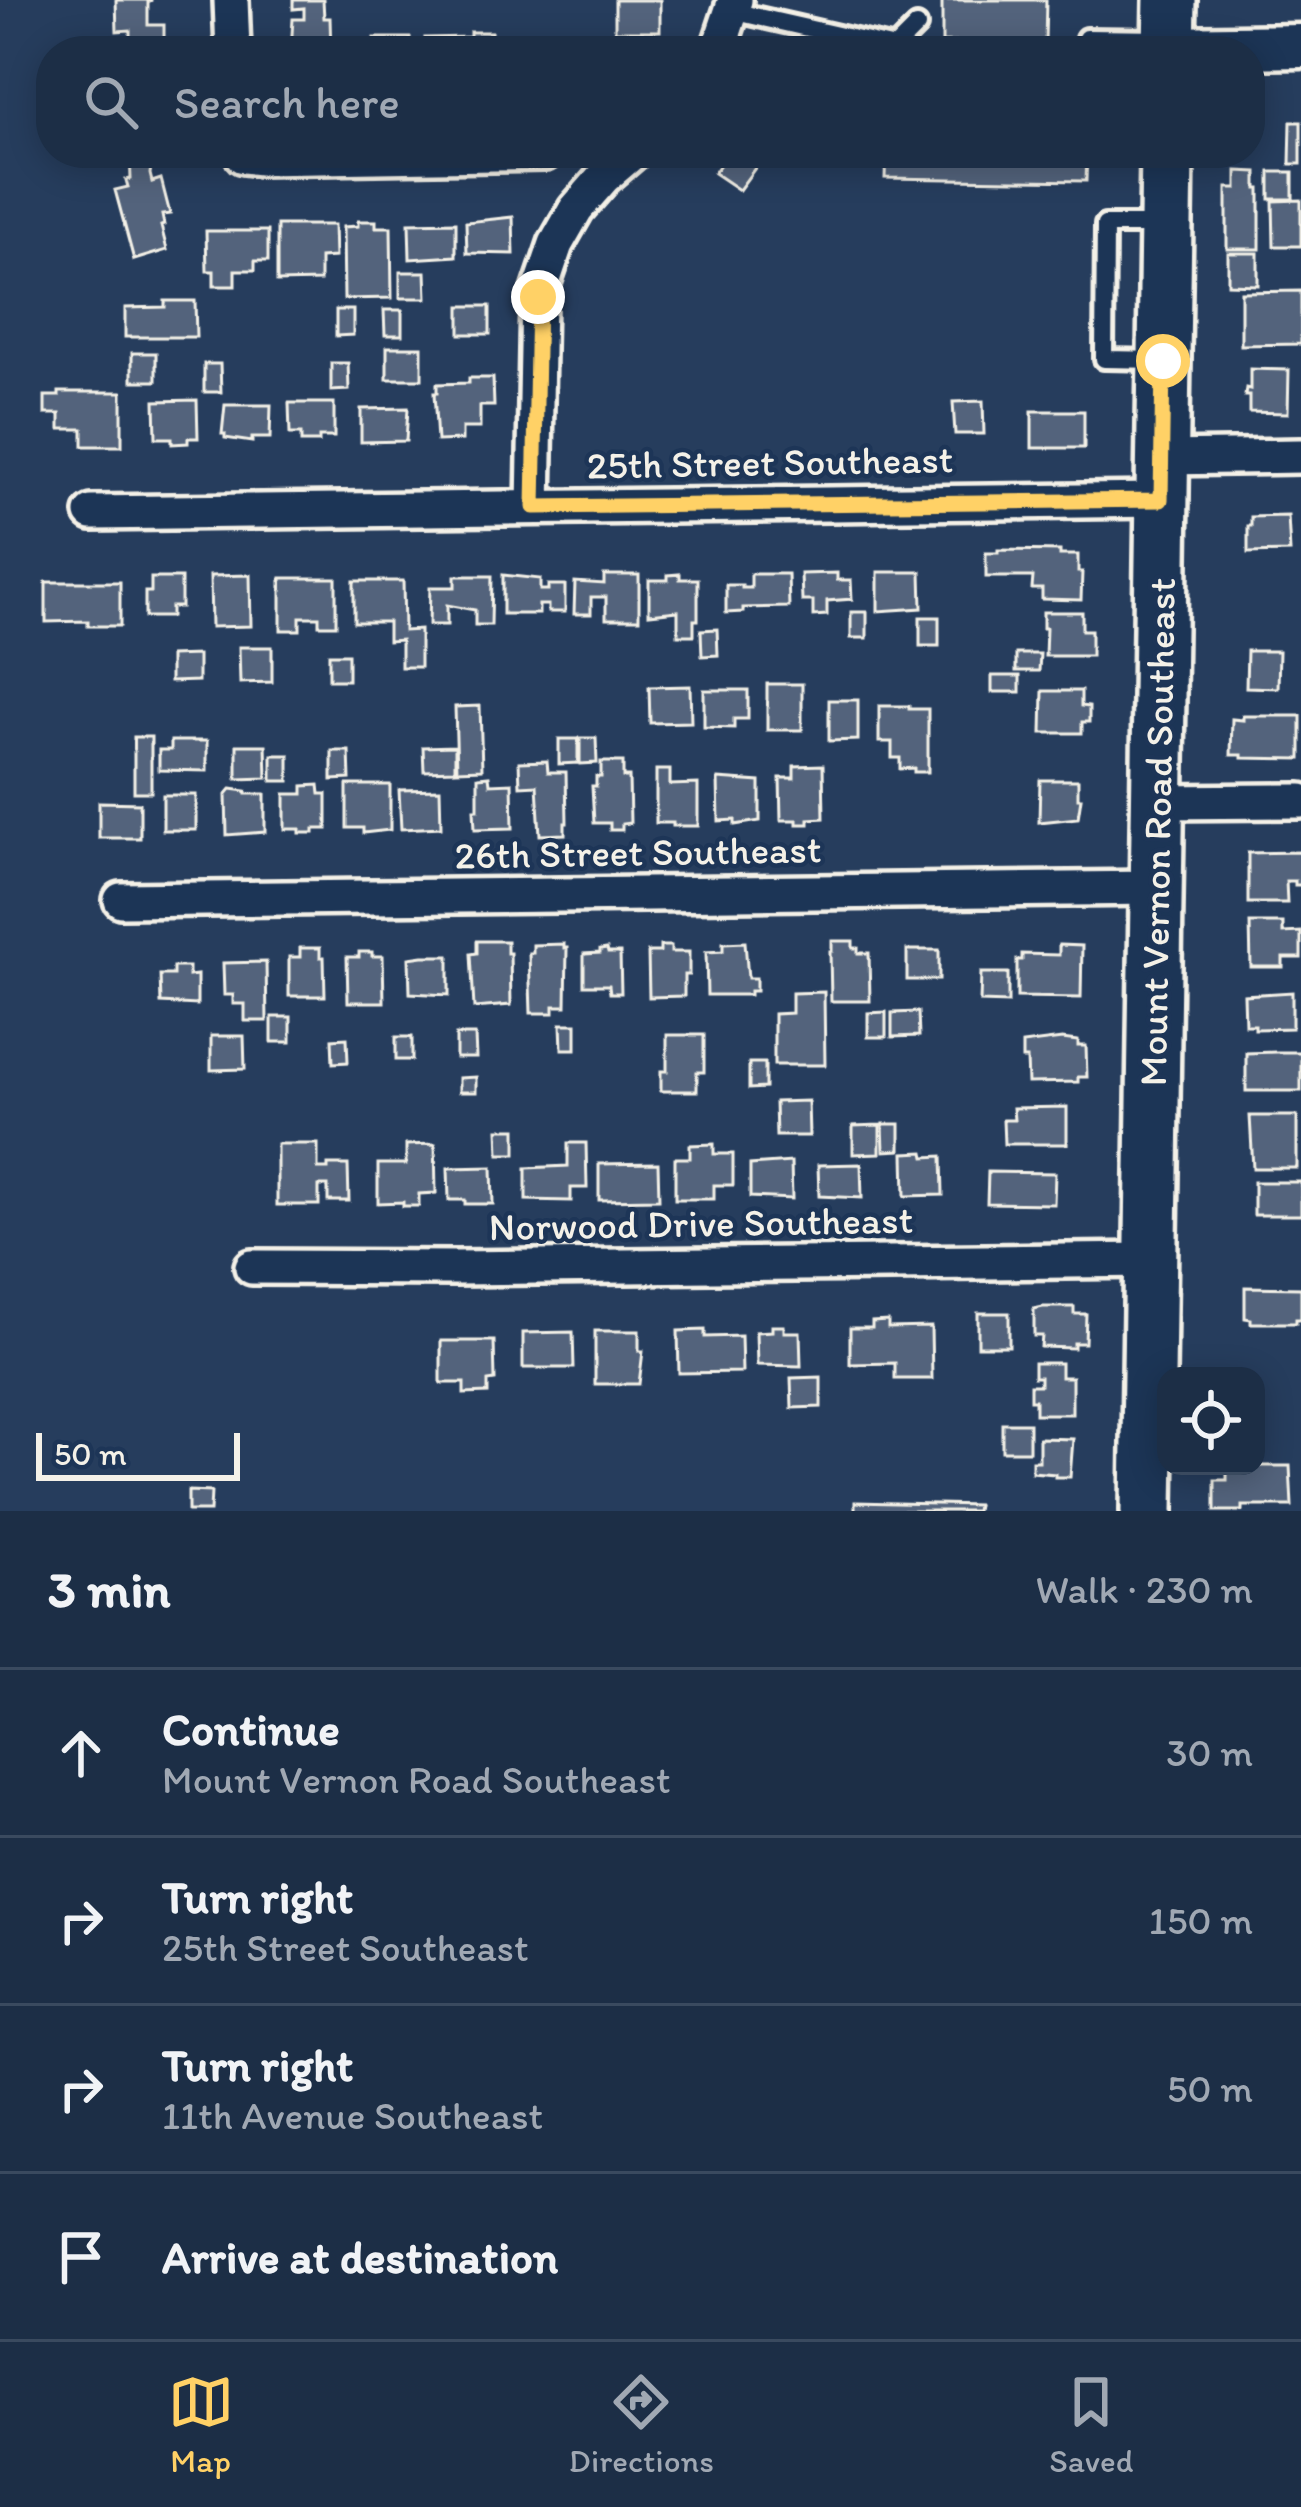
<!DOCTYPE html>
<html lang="en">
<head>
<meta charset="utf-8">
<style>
  :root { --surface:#1c2e46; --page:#293a51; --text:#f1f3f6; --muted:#a0a8b3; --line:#3a4a5f; --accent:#ffd166 }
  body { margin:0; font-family:Itim,sans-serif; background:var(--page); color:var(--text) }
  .controls { position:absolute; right:36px; bottom:36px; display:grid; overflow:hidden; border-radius:24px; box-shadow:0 6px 30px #0003 }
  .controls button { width:108px; height:108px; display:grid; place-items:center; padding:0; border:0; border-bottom:3px solid var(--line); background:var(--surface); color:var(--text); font:60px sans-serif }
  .scale { position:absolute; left:36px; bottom:30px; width:204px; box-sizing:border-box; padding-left:12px; border:6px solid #f4f1e8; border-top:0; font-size:33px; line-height:42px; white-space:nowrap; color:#f4f1e8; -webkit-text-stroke:9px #1d3557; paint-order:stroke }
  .stop { position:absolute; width:36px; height:36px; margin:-27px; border:9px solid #ffd166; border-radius:50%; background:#fff }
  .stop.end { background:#ffd166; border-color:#fff; box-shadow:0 3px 12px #0008 }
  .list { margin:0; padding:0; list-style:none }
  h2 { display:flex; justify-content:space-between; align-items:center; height:156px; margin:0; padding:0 48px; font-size:51px }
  h2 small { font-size:39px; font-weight:400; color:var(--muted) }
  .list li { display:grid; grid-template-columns:78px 1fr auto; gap:36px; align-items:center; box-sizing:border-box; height:168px; padding:0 48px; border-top:3px solid var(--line) }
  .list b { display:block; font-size:45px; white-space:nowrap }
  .list p { margin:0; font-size:39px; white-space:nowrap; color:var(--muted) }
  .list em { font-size:39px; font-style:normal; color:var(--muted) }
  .icon { flex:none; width:66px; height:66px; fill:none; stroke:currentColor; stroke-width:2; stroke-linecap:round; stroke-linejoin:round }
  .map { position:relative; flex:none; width:1301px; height:1511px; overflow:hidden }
  .search { position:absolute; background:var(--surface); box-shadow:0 6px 30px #0003; left:36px; right:36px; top:36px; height:132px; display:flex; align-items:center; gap:30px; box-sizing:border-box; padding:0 42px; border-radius:48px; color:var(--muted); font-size:45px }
  .sheet { height:828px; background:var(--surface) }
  nav { display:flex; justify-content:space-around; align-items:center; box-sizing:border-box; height:168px; border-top:3px solid var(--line); background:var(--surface); font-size:33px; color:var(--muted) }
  nav a { display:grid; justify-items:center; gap:6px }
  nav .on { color:var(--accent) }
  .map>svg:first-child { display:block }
  .building { fill:#52647b; stroke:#f4f1e8; stroke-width:3 }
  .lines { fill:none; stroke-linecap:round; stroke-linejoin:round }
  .service-casing { stroke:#f4f1e8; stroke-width:26 }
  .minor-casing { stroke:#f4f1e8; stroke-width:42 }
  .tertiary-casing { stroke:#f4f1e8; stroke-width:51 }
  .primary-casing { stroke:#f4f1e8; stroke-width:60 }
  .service { stroke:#1d3557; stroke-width:16 }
  .minor { stroke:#1d3557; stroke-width:33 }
  .tertiary { stroke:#1d3557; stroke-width:42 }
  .primary { stroke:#1d3557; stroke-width:51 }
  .route { stroke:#ffd166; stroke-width:15 }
  .labels { text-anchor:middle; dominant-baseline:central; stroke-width:9; stroke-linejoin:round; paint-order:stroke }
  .street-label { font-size:39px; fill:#f4f1e8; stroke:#1d3557 }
</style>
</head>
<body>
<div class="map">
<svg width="1301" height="1511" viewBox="0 0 1301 1511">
  <rect width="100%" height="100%" fill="#263d5d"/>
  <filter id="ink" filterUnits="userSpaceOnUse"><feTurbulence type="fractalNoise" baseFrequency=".00833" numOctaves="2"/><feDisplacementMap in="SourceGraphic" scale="24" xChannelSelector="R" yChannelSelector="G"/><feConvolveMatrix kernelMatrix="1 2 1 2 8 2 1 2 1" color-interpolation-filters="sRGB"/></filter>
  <g filter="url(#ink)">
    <path class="building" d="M116 0H152L148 2V25H164V44L130 45V30L117 31Z
      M293 0H323L324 18H330L331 51 291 50 293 19H304V8L293 9Z
      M615 0H660V31H615Z
      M942 0H1046L1045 43 942 42Z
      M470 32H491V51H426L425 38 470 37Z
      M593 34H613V42L648 41V51H593Z
      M374 38H410V51H374Z
      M540 41H557V51H503V45H524V49H540Z
      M1291 122H1301V164H1290Z
      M130 153H163V167H151L150 174 152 182 161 179 170 214 162 215 164 225 161 226 167 250 134 260 115 190 128 187 126 180 131 179Z
      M728 153H766L739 190 714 173Z
      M886 153H1087L1086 181 885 178Z
      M1237 171 1257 172V189H1260V249H1227V188H1237Z
      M1270 172H1293V199H1270Z
      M1301 200V246H1274L1273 201Z
      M513 217 514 254 467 253 466 222Z
      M358 221H376V227H391L392 298 344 299 343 227 358 226Z
      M456 222V256L410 259 409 223Z
      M277 225H334L335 257 320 258V281L277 282Z
      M206 231H268V261H255V270H235V286H214V271H207Z
      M1228 253H1258V285L1228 284Z
      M400 272H426L427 298H400Z
      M1301 291V344L1241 345V292Z
      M165 301H195L196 337H125V308L165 307Z
      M460 306H490V334H460Z
      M336 310H353V335L336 336Z
      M384 310H402V335H385Z
      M387 347H422V379H387Z
      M132 353H156V381H132Z
      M331 363H348L349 390 331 391Z
      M204 364H220L221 392H204Z
      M1250 369 1289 370 1288 413 1249 412V396H1245L1246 388 1250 389Z
      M469 378H493L494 406H480V428H462V440L437 441 434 393H437V384L469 383Z
      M59 392H122V446H83V429H60V414H45V396H59Z
      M197 400 198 438H188V443L172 444V438H156L155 401Z
      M983 401 984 434H955L953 402Z
      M289 403H334V437H319V442H301V434H290Z
      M225 405H271L270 438H252V442L225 438V434H222Z
      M408 408 406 441 361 442V409Z
      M1032 411H1084V448H1032Z
      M1288 516 1290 552 1248 553V526H1251V517Z
      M998 550 1060 551V555H1078V572H1082L1081 600 1042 599V589H1032L1033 577H986V553H998Z
      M878 572H921L922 608 878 611Z
      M837 573V580H851L852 599 827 601V615L813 616V601H802L801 574Z
      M680 574V579H698V620H694V635H678V611L649 614V580H668V575Z
      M751 574H788L789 607 743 608V612L726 613V585H742V588H751Z
      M250 575 251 626 211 627 210 576Z
      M503 575 540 579V590H548V585H565V612H548V605H539V614H503Z
      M604 575H639V619H606V597H591V614H574L575 582 604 584Z
      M455 576H492L491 625H475V610L447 605V625H429L430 587H455Z
      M151 578H181V607H171V617H145V592H151Z
      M281 578H336V625H319V617H300V630H281Z
      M354 581H403L404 631 420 630V667H401V640L388 641V622H354Z
      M46 582H120V626H88V621L46 622Z
      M851 612H867V638H851Z
      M1043 612H1082V630H1091V656H1045L1046 628H1043Z
      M920 617H939V646H920Z
      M717 629 718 655 702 656 701 630Z
      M239 647H272V682L240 683Z
      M1247 651H1279L1278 688 1246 687Z
      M329 654H348V680H329Z
      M1016 654H1040L1039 671H1016Z
      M198 655V681L170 682V656Z
      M992 676H1020V692H992Z
      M767 684H802V730H767Z
      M690 686 691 722 650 723 649 687Z
      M704 690H748V719H734V728L704 727Z
      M1043 691H1081V706L1089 707V722H1082V733H1042Z
      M829 700H858V740L829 741Z
      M480 706 482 769 457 770 455 707Z
      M879 706H909V709H928V772H914V768L900 769V758H892V742H879Z
      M1243 716H1301V759L1242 758V755H1231L1232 719 1243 720Z
      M134 737H151V792H134Z
      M580 738H596L597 763 580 764Z
      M559 739H578V763L559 764Z
      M171 741H207V771L159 770V750H171Z
      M237 745H266L267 778 237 779Z
      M455 746V770L424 771 423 747Z
      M332 751H349L350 779 332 780Z
      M272 755H289V781H272Z
      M547 761 548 772H566L567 823H565V834L540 835 537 785 520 786 519 762Z
      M601 762H623V777H629L630 823 622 824V830H610V823H594L592 786H596V777H601Z
      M823 765 824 818 809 819V824H797V820H781L780 778H794V766Z
      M656 770H670V785L698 784V826H673V823H656Z
      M489 776 490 784 512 783 513 828 475 829 474 809H478V777Z
      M718 779 760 782V821L735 825V820L719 821Z
      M1040 780H1078V798H1081L1078 818 1039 822Z
      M319 785 320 794H327V829H314V833H300V829H285V794H303V786Z
      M347 785H390V830L363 833V828H347Z
      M231 789 246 791V794H265V832L227 835 226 795Z
      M440 789 441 827 401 829 399 790Z
      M163 795H196V830H163Z
      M99 802 140 803V838H99Z
      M1301 852V885H1295V881H1286L1287 903H1248V853Z
      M1250 923H1283V933L1301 932V958H1283V967H1251Z
      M477 941H507V953H510L511 1005 474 1008 471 954 477 953Z
      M832 941H853V948H858V953H869L870 1001H831L830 951H832Z
      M745 942 748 978H756V991H750V995H707L706 952 723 951V943Z
      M564 944V948H567L566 1006H554V1013H531L529 953H533V945Z
      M1059 945 1082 946 1081 998 1017 997V960H1022V954L1059 955Z
      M660 946H671V952H689V975H684V996L649 997 648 952H660Z
      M300 948H320V957H324L325 996H289V957H300Z
      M607 949 608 953H620L621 993H610L609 985H584V954L600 953V950Z
      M907 950H939V980H907Z
      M359 952H372V956H383L384 1002H348L347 957H359Z
      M423 956H449V995L410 993 409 958Z
      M266 962 267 1021H245V1004H233V995H224L223 963Z
      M173 967H189V976L197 975V1005L161 1003 160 975H173Z
      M981 973H1008V1003L980 1002Z
      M824 992 825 1065H774V1014L792 1013V993Z
      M1292 992V1028L1255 1029V1025H1245L1244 995Z
      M886 1012V1037H868V1013Z
      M918 1012 919 1036 892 1037V1013Z
      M272 1017H291V1042H272Z
      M561 1024H576V1049H562Z
      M456 1035H475L476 1058H456Z
      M667 1035H704V1072H697V1091H661V1071H667Z
      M211 1036H244L245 1069 211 1070Z
      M396 1037H412V1060H396Z
      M347 1038 348 1062 333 1063 332 1039Z
      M1062 1039 1078 1041V1046H1086L1087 1077H1078V1082L1028 1083 1027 1059H1022V1044Z
      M1276 1052H1301V1091H1246V1053Z
      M749 1063H765V1088L749 1089Z
      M476 1077V1092H459V1078Z
      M808 1101 809 1136H776L775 1102Z
      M1067 1107V1144H1004L1003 1120H1014L1013 1108Z
      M1250 1116H1297V1168H1253Z
      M883 1124H900V1150L884 1151Z
      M880 1125V1153L853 1154V1126Z
      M498 1129H516V1154H499Z
      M568 1143H586L587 1188H571V1201L526 1200V1168L568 1166Z
      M277 1144H318V1169H328V1165H348L349 1201H328V1186H319V1205H277Z
      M435 1144 436 1193 419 1194V1206H403V1202L378 1203V1164H406V1145Z
      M714 1144V1154H733V1185H714V1199H675V1158H690V1145Z
      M924 1152 925 1157 942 1156 943 1195 905 1196 904 1153Z
      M791 1162 792 1199 750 1197V1165Z
      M658 1163 659 1199 599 1200V1164Z
      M861 1164 862 1198 819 1196 818 1165Z
      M492 1167 493 1204H465V1200H449L448 1168Z
      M988 1172 1055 1173 1054 1204 987 1203Z
      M1254 1182H1301V1215H1254Z
      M1245 1287 1301 1288V1319H1296V1323H1251V1319L1245 1318Z
      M1043 1307H1074V1314H1086L1085 1343H1074V1348L1041 1347 1042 1336H1034V1309Z
      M978 1313H1009V1346H978Z
      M888 1321V1328L931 1327 932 1379H895V1363L850 1364V1328H872V1322Z
      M772 1326H784V1332H800L801 1366 757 1365 756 1332 772 1331Z
      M705 1330V1337L741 1336 742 1372 679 1373 678 1331Z
      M595 1331H639V1351H643L639 1384H595Z
      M573 1332 574 1368H523V1333Z
      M441 1341H494L495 1380 488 1381V1393L464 1394V1383H441Z
      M1034 1363H1061V1377H1072V1414H1035V1400H1030V1385H1040V1377H1034Z
      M821 1377V1407L792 1408 791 1378Z
      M1002 1423H1029V1451H1002Z
      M1039 1438 1073 1439 1070 1477H1055V1474L1032 1472V1461H1039Z
      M1227 1466H1290L1292 1506H1243V1511H1215V1480H1227Z
      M188 1491 211 1492 210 1511H188Z
      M855 1502 977 1505 976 1511H855Z"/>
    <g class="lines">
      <defs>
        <path id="service" d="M732 11 895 48 917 26
          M1086 38 1163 39
          M1159 225H1105L1104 359 1161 360"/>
        <path id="minor" d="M231 0 233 51
          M718 51 735 0
          M242 153 243 156 259 158 545 153
          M1162 458 1301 456
          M534 507 538 297 556 244 576 209 604 177 632 153
          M92 513 1161 500
          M1157 802 1301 801
          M121 900 1156 888
          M252 1267 455 1268 1151 1260"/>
        <path id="tertiary" d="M1169 48 1301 46"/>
        <path id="primary" d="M1169 51 1170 0
          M1147 1511 1167 153"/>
      </defs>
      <use href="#service" class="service-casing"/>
      <use href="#minor" class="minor-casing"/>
      <use href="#tertiary" class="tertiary-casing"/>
      <use href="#primary" class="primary-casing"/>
      <use href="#service" class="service"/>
      <use href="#minor" class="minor"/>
      <use href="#tertiary" class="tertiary"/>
      <use href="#primary" class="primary"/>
    </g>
  </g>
  <g class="lines" filter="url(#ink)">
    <path class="route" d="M538 297 534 507 1161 500 1163 361"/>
  </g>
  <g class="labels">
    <g class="street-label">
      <text transform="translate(770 462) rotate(-1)">25th Street Southeast</text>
      <text transform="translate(1157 832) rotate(-89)">Mount Vernon Road Southeast</text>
      <text transform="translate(638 852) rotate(-1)">26th Street Southeast</text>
      <text transform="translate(701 1223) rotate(-1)">Norwood Drive Southeast</text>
    </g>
  </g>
</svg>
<div class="controls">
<button><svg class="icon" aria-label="locate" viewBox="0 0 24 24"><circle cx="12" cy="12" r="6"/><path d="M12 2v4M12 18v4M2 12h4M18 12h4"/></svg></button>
</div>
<div class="scale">50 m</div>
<div class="stop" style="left:1163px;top:361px"></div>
<div class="stop end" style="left:538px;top:297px"></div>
<div class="search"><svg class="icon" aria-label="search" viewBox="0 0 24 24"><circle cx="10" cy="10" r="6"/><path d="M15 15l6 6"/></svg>Search here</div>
</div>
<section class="sheet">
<h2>3 min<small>Walk · 230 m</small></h2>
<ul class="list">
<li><svg class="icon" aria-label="ahead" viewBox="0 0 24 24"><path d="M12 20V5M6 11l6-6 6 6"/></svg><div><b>Continue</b><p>Mount Vernon Road Southeast</p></div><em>30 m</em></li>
<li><svg class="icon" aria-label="right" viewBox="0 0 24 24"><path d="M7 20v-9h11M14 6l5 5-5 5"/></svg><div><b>Turn right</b><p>25th Street Southeast</p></div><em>150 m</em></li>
<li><svg class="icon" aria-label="right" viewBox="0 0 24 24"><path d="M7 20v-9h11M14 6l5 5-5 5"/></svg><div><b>Turn right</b><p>11th Avenue Southeast</p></div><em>50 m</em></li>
<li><svg class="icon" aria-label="arrive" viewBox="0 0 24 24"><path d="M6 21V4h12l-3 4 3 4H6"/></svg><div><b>Arrive at destination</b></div></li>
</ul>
</section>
<nav>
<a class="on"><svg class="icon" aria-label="map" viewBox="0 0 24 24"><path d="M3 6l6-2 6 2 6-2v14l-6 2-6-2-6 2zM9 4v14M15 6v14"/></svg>Map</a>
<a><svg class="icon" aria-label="directions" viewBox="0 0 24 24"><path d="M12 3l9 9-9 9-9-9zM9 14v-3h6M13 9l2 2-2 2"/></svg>Directions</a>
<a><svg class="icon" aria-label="saved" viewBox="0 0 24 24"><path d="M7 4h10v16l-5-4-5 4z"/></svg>Saved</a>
</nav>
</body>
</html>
